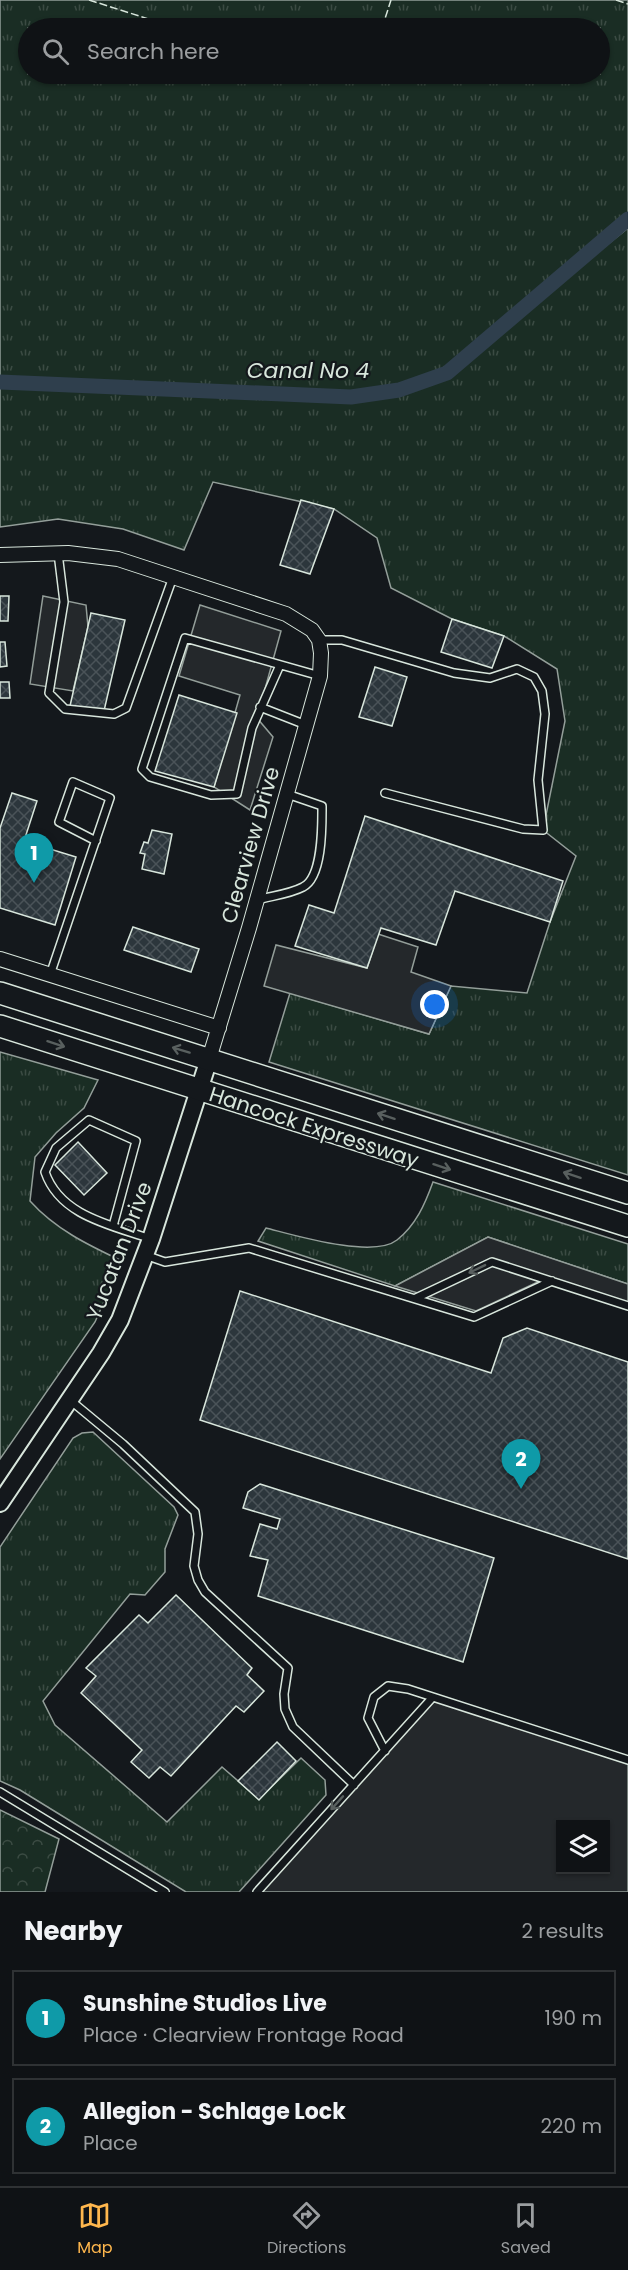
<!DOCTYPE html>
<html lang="en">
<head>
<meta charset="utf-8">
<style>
  :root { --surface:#0f1215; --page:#1d2022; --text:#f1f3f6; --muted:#9b9ea0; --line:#2f3234; --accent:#ffb74d }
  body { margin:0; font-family:Poppins,sans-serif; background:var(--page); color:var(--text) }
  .controls { position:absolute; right:18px; bottom:18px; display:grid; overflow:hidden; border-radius:0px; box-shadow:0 2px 4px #0004 }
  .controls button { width:54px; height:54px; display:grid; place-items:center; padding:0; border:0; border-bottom:2px solid var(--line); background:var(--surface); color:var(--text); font:30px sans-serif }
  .you { position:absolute; left:435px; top:1005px; width:21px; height:21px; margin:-15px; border:4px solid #fff; border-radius:50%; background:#1a73e8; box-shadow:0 0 0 9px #1a73e833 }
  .badge { display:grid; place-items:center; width:39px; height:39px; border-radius:50%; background:var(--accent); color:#fff; font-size:20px; font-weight:700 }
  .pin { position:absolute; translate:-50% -50px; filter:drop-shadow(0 2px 3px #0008) }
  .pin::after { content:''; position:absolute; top:32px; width:21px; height:18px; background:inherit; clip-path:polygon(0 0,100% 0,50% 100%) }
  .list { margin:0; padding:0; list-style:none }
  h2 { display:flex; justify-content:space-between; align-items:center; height:78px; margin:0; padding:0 24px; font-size:26px }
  h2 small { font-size:20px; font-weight:400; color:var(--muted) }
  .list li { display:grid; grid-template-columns:39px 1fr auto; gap:18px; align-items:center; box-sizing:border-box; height:96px; margin:0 12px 12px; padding:0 12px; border:2px solid var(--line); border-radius:0px }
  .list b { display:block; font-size:22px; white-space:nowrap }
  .list p { margin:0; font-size:20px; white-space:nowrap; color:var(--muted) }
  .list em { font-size:20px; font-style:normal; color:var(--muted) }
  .icon { flex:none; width:33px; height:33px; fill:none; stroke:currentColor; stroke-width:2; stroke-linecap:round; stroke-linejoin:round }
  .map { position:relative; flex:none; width:628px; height:1892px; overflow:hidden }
  .search { position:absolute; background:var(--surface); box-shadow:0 2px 4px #0004; left:18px; right:18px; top:18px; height:66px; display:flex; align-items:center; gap:15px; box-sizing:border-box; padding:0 21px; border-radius:33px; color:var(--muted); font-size:22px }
  .sheet { height:294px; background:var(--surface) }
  nav { display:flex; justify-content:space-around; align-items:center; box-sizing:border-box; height:84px; border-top:2px solid var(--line); background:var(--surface); font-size:16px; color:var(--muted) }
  nav a { display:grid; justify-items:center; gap:3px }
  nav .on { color:var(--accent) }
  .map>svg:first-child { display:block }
  .grass { fill:url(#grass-tufts); stroke:#939e99; stroke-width:1.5; fill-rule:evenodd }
  .forest { fill:url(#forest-crowns); stroke:#939e99; stroke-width:1.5 }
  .parking { fill:#24282b; stroke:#939e99; stroke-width:1.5; fill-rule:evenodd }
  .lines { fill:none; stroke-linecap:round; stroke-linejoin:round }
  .canal { stroke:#2f3f4d; stroke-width:15 }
  .building { fill:url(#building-cross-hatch); stroke:#d8e6dc; stroke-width:1.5 }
  .service-casing { stroke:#d8e6dc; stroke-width:10 }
  .minor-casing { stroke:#d8e6dc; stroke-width:16 }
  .tertiary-casing { stroke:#d8e6dc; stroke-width:20 }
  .primary-casing { stroke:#d8e6dc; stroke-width:24 }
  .service { stroke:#14181c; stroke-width:7 }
  .minor { stroke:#14181c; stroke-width:14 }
  .tertiary { stroke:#14181c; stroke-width:16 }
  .primary { stroke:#14181c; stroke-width:21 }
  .fence { stroke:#d8e6dc; stroke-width:1.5; stroke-dasharray:8 3; stroke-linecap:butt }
  .oneway { stroke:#59605f }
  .labels { text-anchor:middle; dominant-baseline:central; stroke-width:4.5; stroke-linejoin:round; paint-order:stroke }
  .street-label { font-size:21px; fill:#d8e6dc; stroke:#14181c }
  .water-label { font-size:22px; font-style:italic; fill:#d8e6dc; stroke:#14181c }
</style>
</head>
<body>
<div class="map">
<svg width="628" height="1892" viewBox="0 0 628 1892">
  <defs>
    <pattern id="grass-tufts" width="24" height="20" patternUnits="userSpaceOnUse" patternTransform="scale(1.5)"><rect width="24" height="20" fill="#1a2d24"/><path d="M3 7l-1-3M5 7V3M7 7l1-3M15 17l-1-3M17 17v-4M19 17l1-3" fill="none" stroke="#3b4b43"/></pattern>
    <pattern id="forest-crowns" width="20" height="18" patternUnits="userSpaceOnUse" patternTransform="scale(1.5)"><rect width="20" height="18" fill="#1a2d24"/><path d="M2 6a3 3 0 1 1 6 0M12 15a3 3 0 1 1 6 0" fill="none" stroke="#3b4b43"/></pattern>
    <pattern id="building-cross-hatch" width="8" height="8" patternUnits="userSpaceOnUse" patternTransform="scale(1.5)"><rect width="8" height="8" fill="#2c363c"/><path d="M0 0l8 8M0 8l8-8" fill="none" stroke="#4a5358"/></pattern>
  </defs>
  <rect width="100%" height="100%" fill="#14181c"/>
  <path class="grass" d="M0 0H628V219L469 355 628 228V1175L269 1062 290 993 429 1034 451 986 527 993 550 922 576 856 543 830 565 721 557 669 504 636 452 619 391 588 377 538 334 509 213 482 184 550 123 529 58 519 0 527ZM28 28H600V74H28Z
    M0 1052 98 1080 84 1108 56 1133 35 1157 30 1201C55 1229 88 1245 122 1261L95 1322 0 1459Z
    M433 1182 628 1244V1284L488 1237 395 1286 258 1241 266 1228C294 1235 373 1259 397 1240 416 1225 425 1204 433 1182Z
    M93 1432 174 1507 178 1515 165 1549V1572L145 1595 130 1594 43 1701 55 1725 167 1822 222 1767 259 1799 301 1758 325 1780 326 1795 239 1892H186L20 1790 0 1781V1547L73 1438 82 1433Z"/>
  <path class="forest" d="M0 1810 59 1839 45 1892H0Z"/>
  <path class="parking" d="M43 596 86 605 88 627 73 691 30 684Z
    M200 605 281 631 257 718 273 737 250 810 214 787 240 695 179 676Z
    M378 934 418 947 411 972 451 986 429 1034 264 986 276 945 367 968Z
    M488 1237 628 1284V1304L544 1279 476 1311 395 1286Z
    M432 1698 628 1760V1892H257ZM560 1824H606V1870H560Z"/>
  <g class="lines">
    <path class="canal" d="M0 382 351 397 399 390 447 373 628 219"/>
  </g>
  <path class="building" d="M301 500 334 509 310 574 280 565Z
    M0 596H9L8 621H0Z
    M91 613 125 620 104 711 70 706Z
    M452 619 504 636 492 668 441 652Z
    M0 642H5L7 666 0 667Z
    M375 667 407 677 392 726 359 717Z
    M0 682H9L10 698H0Z
    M179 695 237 713 214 787 155 771Z
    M12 793 37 801 24 841 76 857 55 925 0 908V828Z
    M365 816 563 881 550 922 455 891 436 945 381 928 367 968 295 946 309 905 334 913Z
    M152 830 172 834 164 874 142 869 145 854 140 853 144 842 148 843Z
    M133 927 199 949 191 972 124 950Z
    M78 1142 107 1173 84 1195 55 1165Z
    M240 1291 491 1373 503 1338 527 1328 628 1362V1559L200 1420Z
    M260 1484 494 1558 463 1662 258 1596 268 1560 250 1556 260 1524 277 1529 280 1519 243 1508 248 1492Z
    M176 1595 252 1668 247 1675 264 1691 244 1712 236 1706 171 1776 160 1767 149 1778 131 1762 142 1750 81 1693 96 1676 86 1668 139 1615 148 1623Z
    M277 1742 296 1761 259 1800 238 1781Z"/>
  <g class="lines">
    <defs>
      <path id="service" d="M58 553 64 602 49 693 65 709 114 714 126 708 173 577
        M319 640H342L454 673 490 678 517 669 534 677 542 691 545 714 538 780 543 830 523 829 385 793
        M280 665 252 728 237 794 211 795 150 777 142 769 185 638 320 676
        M260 707 306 725
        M257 900C271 896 290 894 303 887 323 877 322 825 322 806L287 794
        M50 975 110 798 73 782 59 822 96 841
        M113 1226 136 1141 89 1120 56 1148 45 1172C60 1216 111 1225 151 1239
        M145 1255 165 1262 249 1248 474 1317 552 1281
        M416 1298 492 1262 628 1306
        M70 1400 123 1444 195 1512 198 1534 194 1566 198 1580 205 1592 288 1668 284 1694 285 1709 293 1727 354 1785
        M385 1751 368 1718 374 1697 388 1686 408 1689 628 1760
        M0 1792 165 1892
        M257 1892 432 1698"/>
      <path id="minor" d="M0 555 68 553 118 559 286 614 312 630 319 640 321 653 320 676 249 928 209 1059
        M0 959 219 1028"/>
      <path id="tertiary" d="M0 1503 101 1353 120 1320 151 1239 209 1059"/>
      <path id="primary" d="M0 993 628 1193
        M0 1026 628 1226"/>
    </defs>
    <use href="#service" class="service-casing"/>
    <use href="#minor" class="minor-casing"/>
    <use href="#tertiary" class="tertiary-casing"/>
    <use href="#primary" class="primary-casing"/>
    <use href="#service" class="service"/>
    <use href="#minor" class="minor"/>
    <use href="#tertiary" class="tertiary"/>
    <use href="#primary" class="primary"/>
    <path class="fence" d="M89 0 177 28
      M616 0 628 4
      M382 28 391 0"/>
  </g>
  <defs><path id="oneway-shaft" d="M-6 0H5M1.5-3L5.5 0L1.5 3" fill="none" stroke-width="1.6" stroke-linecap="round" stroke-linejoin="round" transform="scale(1.5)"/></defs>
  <g class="oneway">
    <use href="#oneway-shaft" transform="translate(56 1044) rotate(18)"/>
    <use href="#oneway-shaft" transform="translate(181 1050) rotate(-163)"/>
    <use href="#oneway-shaft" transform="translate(386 1116) rotate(-162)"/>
    <use href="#oneway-shaft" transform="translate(442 1167) rotate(18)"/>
    <use href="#oneway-shaft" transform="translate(572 1175) rotate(-162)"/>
    <use href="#oneway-shaft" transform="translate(477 1269) rotate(154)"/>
    <use href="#oneway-shaft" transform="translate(337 1803) rotate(132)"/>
  </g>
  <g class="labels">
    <g class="street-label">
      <text transform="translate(250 845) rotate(-74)">Clearview Drive</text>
      <text transform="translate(314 1127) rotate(18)">Hancock Expressway</text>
      <text transform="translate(119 1251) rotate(-69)">Yucatan Drive</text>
    </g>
    <g class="water-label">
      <text x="308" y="370">Canal No 4</text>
    </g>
  </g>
</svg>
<div class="controls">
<button><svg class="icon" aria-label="layers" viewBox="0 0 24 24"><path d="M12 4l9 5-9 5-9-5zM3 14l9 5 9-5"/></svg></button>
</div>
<div class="you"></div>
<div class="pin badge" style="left:34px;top:883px;background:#0f9aa8">1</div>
<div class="pin badge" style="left:521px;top:1489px;background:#0f9aa8">2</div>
<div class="search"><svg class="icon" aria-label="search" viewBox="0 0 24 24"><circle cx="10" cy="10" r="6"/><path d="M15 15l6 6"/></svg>Search here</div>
</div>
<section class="sheet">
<h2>Nearby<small>2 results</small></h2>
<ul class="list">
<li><span class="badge" style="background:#0f9aa8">1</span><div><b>Sunshine Studios Live</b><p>Place · Clearview Frontage Road</p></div><em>190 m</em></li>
<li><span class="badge" style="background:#0f9aa8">2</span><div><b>Allegion - Schlage Lock</b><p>Place</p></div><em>220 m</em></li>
</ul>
</section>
<nav>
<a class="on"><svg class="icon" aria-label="map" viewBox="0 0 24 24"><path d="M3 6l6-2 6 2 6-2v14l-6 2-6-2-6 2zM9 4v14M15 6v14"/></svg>Map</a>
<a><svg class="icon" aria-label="directions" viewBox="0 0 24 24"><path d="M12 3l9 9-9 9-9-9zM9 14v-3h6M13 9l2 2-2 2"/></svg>Directions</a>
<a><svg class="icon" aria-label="saved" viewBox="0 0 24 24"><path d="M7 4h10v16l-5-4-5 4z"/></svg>Saved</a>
</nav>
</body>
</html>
